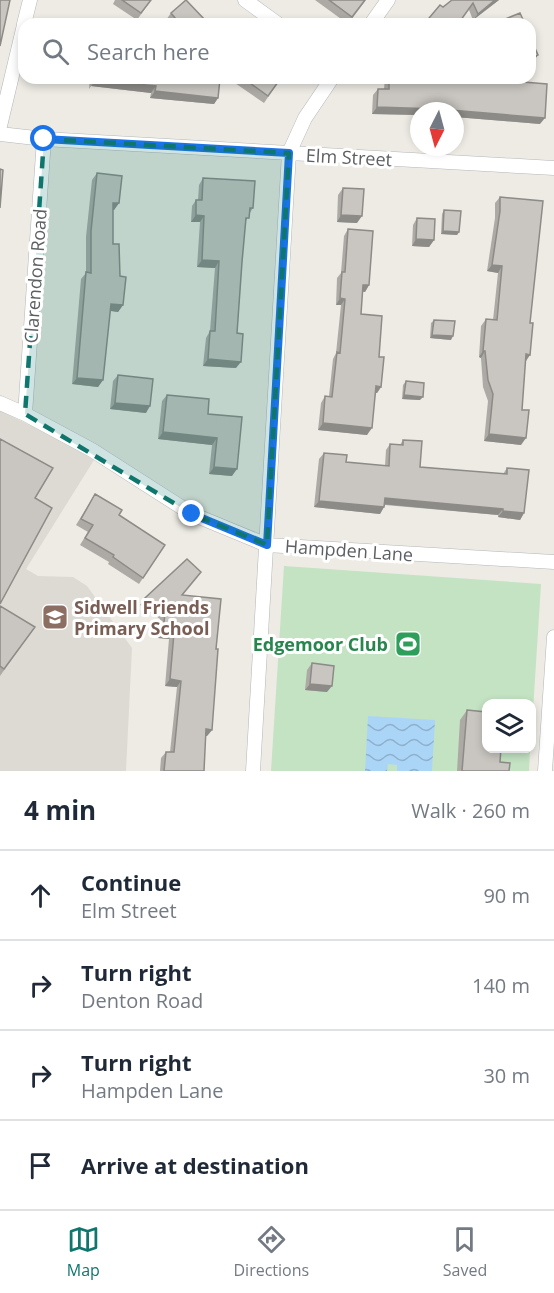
<!DOCTYPE html>
<html lang="en">
<head>
<meta charset="utf-8">
<style>
  :root { --surface:#fff; --page:#f2f2f3; --text:#1f2937; --muted:#747a83; --line:#e0e1e3; --accent:#0f766e }
  body { margin:0; font-family:"Open Sans",sans-serif; background:var(--page); color:var(--text) }
  .controls { position:absolute; right:18px; bottom:18px; display:grid; overflow:hidden; border-radius:12px; box-shadow:0 3px 9px #0003 }
  .controls button { width:54px; height:54px; display:grid; place-items:center; padding:0; border:0; border-bottom:2px solid var(--line); background:var(--surface); color:var(--text); font:30px sans-serif }
  .compass { position:absolute; left:410px; top:102px; width:54px; height:54px; border-radius:50%; background:var(--surface); box-shadow:0 3px 9px #0003; rotate:186deg }
  .stop { position:absolute; width:18px; height:18px; margin:-14px; border:4px solid #1a73e8; border-radius:50%; background:#fff }
  .stop.end { background:#1a73e8; border-color:#fff; box-shadow:0 2px 6px #0008 }
  .list { margin:0; padding:0; list-style:none }
  h2 { display:flex; justify-content:space-between; align-items:center; height:78px; margin:0; padding:0 24px; font-size:26px }
  h2 small { font-size:20px; font-weight:400; color:var(--muted) }
  .list li { display:grid; grid-template-columns:39px 1fr auto; gap:18px; align-items:center; box-sizing:border-box; height:90px; padding:0 24px; border-top:2px solid var(--line) }
  .list b { display:block; font-size:22px; white-space:nowrap }
  .list p { margin:0; font-size:20px; white-space:nowrap; color:var(--muted) }
  .list em { font-size:20px; font-style:normal; color:var(--muted) }
  .icon { flex:none; width:33px; height:33px; fill:none; stroke:currentColor; stroke-width:2; stroke-linecap:round; stroke-linejoin:round }
  .map { position:relative; flex:none; width:554px; height:771px; overflow:hidden }
  .search { position:absolute; background:var(--surface); box-shadow:0 3px 9px #0003; left:18px; right:18px; top:18px; height:66px; display:flex; align-items:center; gap:15px; box-sizing:border-box; padding:0 21px; border-radius:18px; color:var(--muted); font-size:22px }
  .sheet { height:438px; background:var(--surface) }
  nav { display:flex; justify-content:space-around; align-items:center; box-sizing:border-box; height:84px; border-top:2px solid var(--line); background:var(--surface); font-size:16px; color:var(--muted) }
  nav a { display:grid; justify-items:center; gap:3px }
  nav .on { color:var(--accent) }
  .map>svg:first-child { display:block }
  .education { fill:#dddad3 }
  .pitch { fill:#c3e3c3 }
  .water { fill:url(#water-waves) }
  .lines { fill:none; stroke-linecap:round; stroke-linejoin:round }
  .minor-casing { stroke:#b5b6ba; stroke-width:15 }
  .minor { stroke:#fff; stroke-width:14 }
  .wall { fill:#adaaa6 }
  .shaded-wall { fill:#8d8b87 }
  .building { fill:#c9c6c1; stroke:#8d8b87; stroke-width:1.5 }
  .route { stroke:#1a73e8; stroke-width:8 }
  .marked { fill:#0f766e; fill-opacity:0.2; stroke:#0f766e; stroke-width:4.5; stroke-dasharray:12 8; stroke-linejoin:round }
  .labels { text-anchor:middle; dominant-baseline:central; stroke-width:6; stroke-linejoin:round; paint-order:stroke }
  .street-label { font-size:18px; fill:#5c5f63; stroke:#fff }
  .education-label { font-size:18px; font-weight:bold; fill:#785e54; stroke:#fff; text-anchor:start }
  .leisure-label { font-size:18px; font-weight:bold; fill:#27864d; stroke:#fff; text-anchor:end }
</style>
</head>
<body>
<div class="map">
<svg width="554" height="771" viewBox="0 0 554 771">
  <defs>
    <pattern id="water-waves" width="16" height="10" patternUnits="userSpaceOnUse" patternTransform="scale(1.5)"><rect width="16" height="10" fill="#abd5f7"/><path d="M0 5q4-4 8 0t8 0" fill="none" stroke="#8eb0cc"/></pattern>
  </defs>
  <rect width="100%" height="100%" fill="#edebe4"/>
  <path class="education" d="M0 411 55 437 94 460 26 569 38 576 73 577 87 586 132 648 126 771H0Z"/>
  <path class="pitch" d="M284 566 541 584 532 726V704H486V748L530 749 529 771H271Z"/>
  <path class="water" d="M368 716 435 720 432 771H397V765L388 764 387 771H365Z"/>
  <g class="lines">
    <defs>
      <path id="minor" d="M245 0 278 24
        M24 24 30 0
        M371 24 388 0
        M0 126 24 25
        M0 134 44 139 554 168
        M0 403 25 414 92 450 192 514 267 545 554 562
        M25 414 44 139
        M253 771 289 153 305 118 332 78
        M545 771 554 637"/>
    </defs>
    <use href="#minor" class="minor-casing"/>
    <use href="#minor" class="minor"/>
  </g>
  <path class="wall" d="M115 0H151L137 20 113 4Z
    M315 0H366L348 24Z
    M452 0H499L473 20 469 10 443 7Z
    M171 13 205 20 202 24H170L166 20Z
    M90 78H215L218 98 214 104 150 98 151 93 91 86 89 89Z
    M234 78H281L264 103 232 81Z
    M385 78H473L540 124 455 117V111H419V115L372 114 373 95 378 89H384Z
    M97 173 119 203 114 210H113V244L120 276 123 305 118 312 110 311 103 380 98 387 72 384 81 279 86 273V237L92 180Z
    M203 178 253 208 249 214 245 223 237 333 236 368 203 366 206 338 210 331 215 268 197 267 200 222H191L192 206 196 200H198L199 185Z
    M343 188 357 223 337 222 338 195Z
    M500 197 525 361 522 410 521 445 484 441 488 401 483 387 481 358 479 357 481 326 486 319 493 320 498 273 487 271 495 218V203Z
    M444 210 459 232 457 235 441 234 442 214Z
    M417 218 434 240 429 247 412 246 413 225Z
    M348 229 369 285 365 292 362 291 361 314 379 357 381 387 377 393H376L367 435 318 430 321 403 325 396H329L333 359 336 353 341 305H336L337 278 341 273 344 236Z
    M434 320 451 340 430 338 431 323Z
    M118 375 146 413 110 409 113 381Z
    M406 381 420 400 402 399 403 385Z
    M167 395 208 414 232 476 209 474 212 445 158 439 162 401Z
    M403 440 420 467 503 474 507 468 524 513 520 520 498 517V515L385 505 380 514 314 507 319 459 324 453 346 462 385 466 386 450 390 444 400 445Z
    M95 494 119 515 165 545 139 584 108 564 109 562 80 545 88 532 76 525Z
    M196 578 182 595 216 649 212 730 207 736H205L204 771H160L161 758 166 752H170L177 687 165 686 169 639 158 638 160 619 140 605 145 598Z
    M0 606 35 627 0 676Z
    M312 663 327 692 305 690 307 670Z
    M467 710 500 762 509 771H457L460 720Z"/>
  <path class="shaded-wall" d="M495 0H499L473 20 478 14Z
    M538 55 533 62 530 63V59Z
    M96 80 156 86 151 93 91 86Z
    M155 91 218 98 214 104 150 98Z
    M377 107 438 109 545 118 540 124 455 117V111H419V115L372 114Z
    M113 203H119L114 210 108 209Z
    M196 215 204 216 200 222H191Z
    M341 215 362 216 357 223 337 222Z
    M443 231 459 232 457 235 441 234Z
    M416 239 434 240 429 247 412 246Z
    M202 260 219 261 215 268 197 267Z
    M492 265 502 266 498 273 487 271Z
    M363 285H369L365 292 358 291Z
    M340 298 345 299 341 305H336Z
    M111 304 123 305 118 312 106 310Z
    M432 335 453 336 451 340 430 338Z
    M483 351H485L481 358 479 357Z
    M526 354 530 355 526 361Z
    M208 359 241 362 236 368 203 366Z
    M77 378 103 380 98 387 72 384Z
    M376 386 381 387 377 393H372Z
    M404 395 423 397 420 400 402 399Z
    M115 403 150 406 146 413 110 409Z
    M323 423 372 428 367 435 318 430Z
    M163 432 217 438 212 445 158 439Z
    M489 434 526 438 521 445 484 441Z
    M214 467 237 469 232 476 209 474Z
    M385 498 503 509 498 515 381 504Z
    M319 501 384 507 380 514 314 507Z
    M503 511 524 513 520 520 498 517Z
    M163 632 174 633 169 639 158 638Z
    M170 679 181 681 177 687 165 686Z
    M310 684 332 686 327 692 305 690Z
    M206 729 212 730 207 736H201Z"/>
  <path class="building" d="M0 0H10L0 46Z
    M122 0H151L141 13Z
    M186 0 205 20 200 24H180L171 13Z
    M329 0H365L352 17Z
    M452 0H495L478 14 473 3 458 24H424L440 5 443 7Z
    M520 13 525 24H493Z
    M530 37 538 55 530 59Z
    M94 78H215L220 79 218 98 155 91 156 86 96 80 94 83Z
    M243 78H281L268 96Z
    M389 78H473L547 84 545 118 438 109 377 107 378 89H389Z
    M0 169 3 170 0 208Z
    M97 173 122 176 119 203H113V244H119L120 276 126 277 123 305 111 304 103 380 77 378 86 272 91 273V231Z
    M203 178 255 181 253 208H250L249 218H246L242 262 237 333 243 334 241 362 208 359 210 331H215L219 261 202 260 204 216 196 215V200H202Z
    M343 188 364 189 362 216 341 215Z
    M500 197 543 201 530 323H533L530 355 526 354 522 410H529L526 438 489 434 493 394 488 380 485 351H483L486 319 497 320 502 266 492 265 500 211Z
    M444 210 461 211 459 232 443 231Z
    M417 218 435 219 434 240 416 239Z
    M348 229 373 231 369 285H363L361 314 382 316 379 357H384L381 387 376 386 372 428 323 423 325 396 332 397 337 352 340 353 345 299 340 298 342 272H345Z
    M434 320 455 321 453 336 432 335Z
    M118 375 153 379 150 406 115 403Z
    M406 381 424 383 423 397 404 395Z
    M167 395 209 399 208 414 242 417 237 469 214 467 217 438 163 432Z
    M0 439 53 468 35 498 52 508 0 604Z
    M403 440 422 441 420 467 507 474V468L529 470 524 513 503 511V509L385 498 384 507 319 501 324 453 347 455 346 462 389 466 390 444 403 445Z
    M95 494 122 510 119 515 165 545 143 578 113 557 114 555 85 538 93 525 81 519Z
    M187 559 201 572 182 595 221 599 216 649H218L212 730 206 729 204 771H164L166 752H174L181 681 170 679 174 633 163 632 165 613 145 598Z
    M0 606 35 627 4 669 0 666Z
    M312 663 334 666 332 686 310 684Z
    M467 710 486 712V748H501L500 762 510 763 509 771H462Z"/>
  <g class="lines">
    <path class="route" d="M44 139 289 153 267 545 192 514"/>
  </g>
  <path class="marked" d="M44 139 289 153 267 545 192 514 25 414Z"/>
  <defs>
    <symbol id="school-square" viewBox="-11 -11 22 22"><rect x="-9" y="-9" width="18" height="18" rx="4" fill="#8d6e63" stroke="#fff"/><path d="M0-5L7-2L0 1L-7-2ZM-4 1L0 2.5L4 1V4Q0 6-4 4Z" fill="#fff"/></symbol>
    <symbol id="stadium-square" viewBox="-11 -11 22 22"><rect x="-9" y="-9" width="18" height="18" rx="4" fill="#2e9e5b" stroke="#fff"/><path d="M0-5a6.5 5 0 1 0 0 10a6.5 5 0 1 0 0-10ZM-3.5-1.8h7v3.6h-7Z" fill="#fff"/></symbol>
  </defs>
  <g fill-rule="evenodd">
    <use href="#school-square" x="40" y="602" width="30" height="30"/>
    <use href="#stadium-square" x="393" y="629" width="30" height="30"/>
  </g>
  <g class="labels">
    <g class="street-label">
      <text transform="translate(349 157) rotate(3)">Elm Street</text>
      <text transform="translate(35 276) rotate(-86)">Clarendon Road</text>
      <text transform="translate(349 550) rotate(4)">Hampden Lane</text>
    </g>
    <g class="education-label">
      <text x="74" y="607">Sidwell Friends<tspan x="74" dy="21">Primary School</tspan></text>
    </g>
    <g class="leisure-label">
      <text x="388" y="644">Edgemoor Club</text>
    </g>
  </g>
</svg>
<div class="controls">
<button><svg class="icon" aria-label="layers" viewBox="0 0 24 24"><path d="M12 4l9 5-9 5-9-5zM3 14l9 5 9-5"/></svg></button>
</div>
<svg class="compass" viewBox="-18 -18 36 36"><path d="M0-13l5 13h-10z" fill="#e53935"/><path d="M0 13l5-13h-10z" fill="#747a83"/></svg>
<div class="stop" style="left:44px;top:139px"></div>
<div class="stop end" style="left:192px;top:514px"></div>
<div class="search"><svg class="icon" aria-label="search" viewBox="0 0 24 24"><circle cx="10" cy="10" r="6"/><path d="M15 15l6 6"/></svg>Search here</div>
</div>
<section class="sheet">
<h2>4 min<small>Walk · 260 m</small></h2>
<ul class="list">
<li><svg class="icon" aria-label="ahead" viewBox="0 0 24 24"><path d="M12 20V5M6 11l6-6 6 6"/></svg><div><b>Continue</b><p>Elm Street</p></div><em>90 m</em></li>
<li><svg class="icon" aria-label="right" viewBox="0 0 24 24"><path d="M7 20v-9h11M14 6l5 5-5 5"/></svg><div><b>Turn right</b><p>Denton Road</p></div><em>140 m</em></li>
<li><svg class="icon" aria-label="right" viewBox="0 0 24 24"><path d="M7 20v-9h11M14 6l5 5-5 5"/></svg><div><b>Turn right</b><p>Hampden Lane</p></div><em>30 m</em></li>
<li><svg class="icon" aria-label="arrive" viewBox="0 0 24 24"><path d="M6 21V4h12l-3 4 3 4H6"/></svg><div><b>Arrive at destination</b></div></li>
</ul>
</section>
<nav>
<a class="on"><svg class="icon" aria-label="map" viewBox="0 0 24 24"><path d="M3 6l6-2 6 2 6-2v14l-6 2-6-2-6 2zM9 4v14M15 6v14"/></svg>Map</a>
<a><svg class="icon" aria-label="directions" viewBox="0 0 24 24"><path d="M12 3l9 9-9 9-9-9zM9 14v-3h6M13 9l2 2-2 2"/></svg>Directions</a>
<a><svg class="icon" aria-label="saved" viewBox="0 0 24 24"><path d="M7 4h10v16l-5-4-5 4z"/></svg>Saved</a>
</nav>
</body>
</html>
